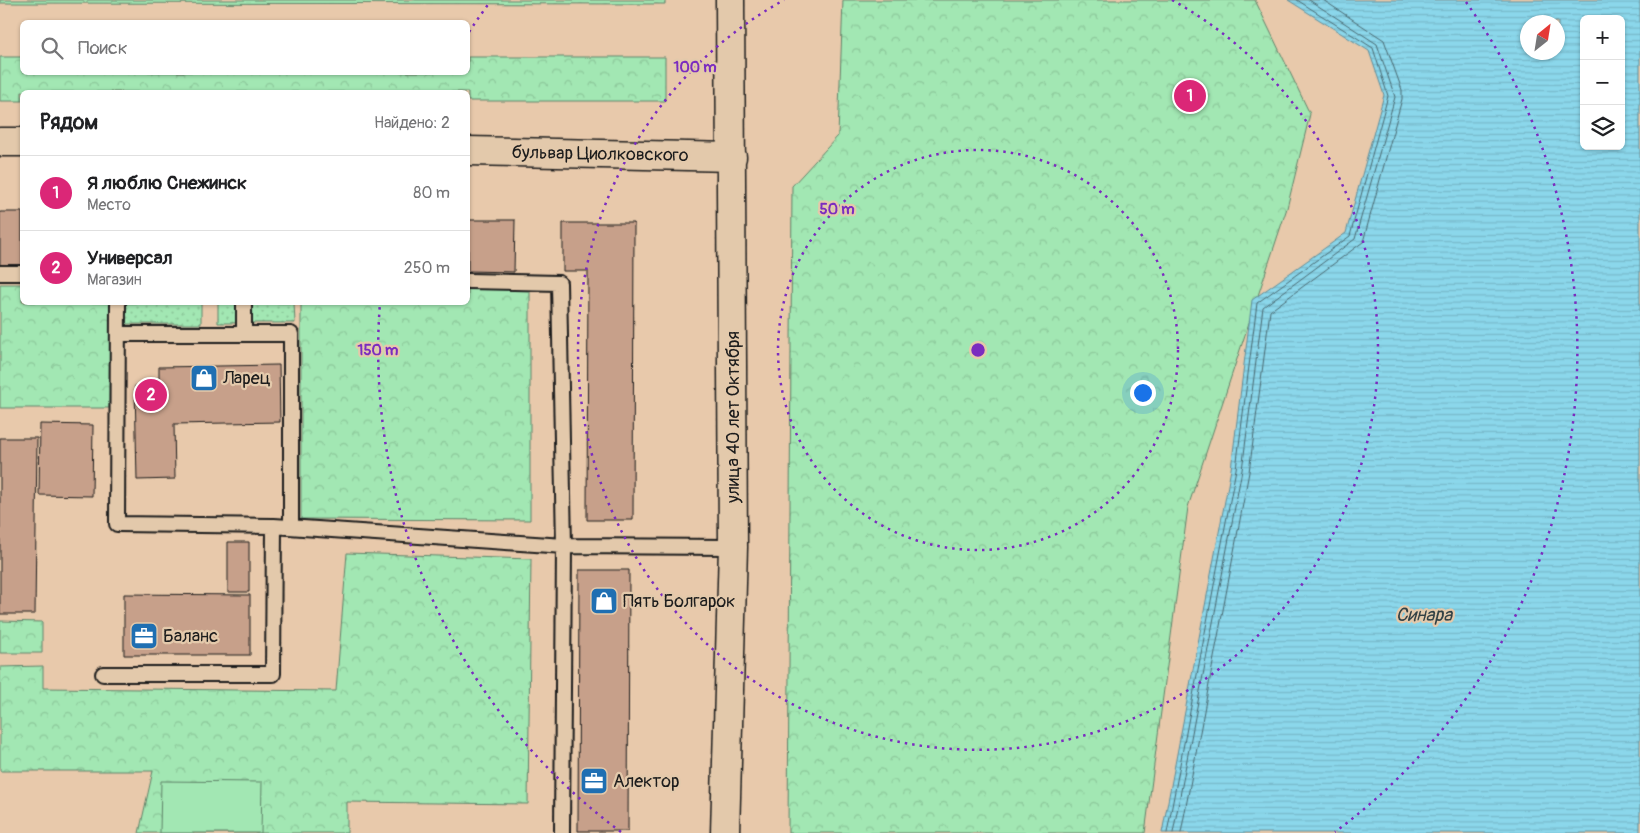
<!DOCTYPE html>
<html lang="ru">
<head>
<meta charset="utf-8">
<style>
  :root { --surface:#fff; --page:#f6f6f6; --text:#202124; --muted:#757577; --line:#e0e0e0; --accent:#db2777 }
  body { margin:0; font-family:Pangolin,sans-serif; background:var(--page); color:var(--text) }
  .controls { position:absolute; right:15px; top:15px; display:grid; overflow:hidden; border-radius:8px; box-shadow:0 1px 4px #0004 }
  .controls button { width:45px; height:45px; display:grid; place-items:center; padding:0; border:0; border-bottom:1px solid var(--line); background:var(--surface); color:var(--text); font:25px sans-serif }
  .compass { position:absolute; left:1520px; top:15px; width:45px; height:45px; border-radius:50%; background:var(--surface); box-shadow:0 1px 4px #0004; rotate:30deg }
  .you { position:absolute; left:1142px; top:392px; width:18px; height:18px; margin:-12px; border:4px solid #fff; border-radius:50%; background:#1a73e8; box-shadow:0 0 0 8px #1a73e833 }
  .badge { display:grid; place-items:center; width:32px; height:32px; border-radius:50%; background:var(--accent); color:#fff; font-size:16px; font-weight:700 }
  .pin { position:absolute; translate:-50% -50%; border:2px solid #fff; box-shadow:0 1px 5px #0006 }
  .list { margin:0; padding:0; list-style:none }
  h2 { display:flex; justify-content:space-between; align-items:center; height:65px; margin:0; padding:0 20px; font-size:21px }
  h2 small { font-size:16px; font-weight:400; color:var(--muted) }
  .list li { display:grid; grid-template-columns:32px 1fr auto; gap:15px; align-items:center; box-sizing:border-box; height:75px; padding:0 20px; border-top:1px solid var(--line) }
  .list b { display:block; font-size:19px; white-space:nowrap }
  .list p { margin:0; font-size:16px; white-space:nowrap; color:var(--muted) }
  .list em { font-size:16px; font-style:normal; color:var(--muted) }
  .icon { flex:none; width:28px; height:28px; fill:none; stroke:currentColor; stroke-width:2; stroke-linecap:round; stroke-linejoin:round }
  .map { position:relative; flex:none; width:1640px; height:833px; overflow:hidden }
  .search { position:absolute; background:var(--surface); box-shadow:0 1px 4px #0004; left:20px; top:20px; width:450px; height:55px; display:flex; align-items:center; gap:12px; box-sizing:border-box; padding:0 18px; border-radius:8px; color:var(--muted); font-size:19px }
  .panel { position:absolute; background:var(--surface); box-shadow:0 1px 4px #0004; left:20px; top:90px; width:450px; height:215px; border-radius:8px }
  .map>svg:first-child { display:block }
  .grass { fill:url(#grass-dots); stroke:#5f8268 }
  .forest { fill:url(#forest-crowns); stroke:#5f8268 }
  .garden { fill:#a2e7b3; stroke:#5f8268 }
  .water { fill:url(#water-rules); stroke:#5f8c98; fill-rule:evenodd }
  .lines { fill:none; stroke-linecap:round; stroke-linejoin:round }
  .shore { stroke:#48676f; stroke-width:1 }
  .building { fill:#c7a08a; stroke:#1c1c1c }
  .service-casing { stroke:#1c1c1c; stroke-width:18 }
  .tertiary-casing { stroke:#1c1c1c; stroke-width:31 }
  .service { stroke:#e3c9ab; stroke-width:14 }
  .tertiary { stroke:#e3c9ab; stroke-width:28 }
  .ring { fill:none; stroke:#7b2cbf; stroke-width:2.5; stroke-dasharray:2.5 5 }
  .labels { text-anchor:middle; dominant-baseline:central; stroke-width:4.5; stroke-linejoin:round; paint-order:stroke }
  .street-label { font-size:18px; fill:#1c1c1c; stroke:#e3c9ab }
  .poi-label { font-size:18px; fill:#1c1c1c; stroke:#e3c9ab; text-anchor:start }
  .water-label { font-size:19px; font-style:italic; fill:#324145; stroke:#e3c9ab }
  .centre { fill:#7b2cbf; stroke:#e3c9ab; stroke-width:2.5 }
  .ring-label { font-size:15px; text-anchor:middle; font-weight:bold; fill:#7b2cbf; stroke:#e3c9ab; stroke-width:4.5; stroke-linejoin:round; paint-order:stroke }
</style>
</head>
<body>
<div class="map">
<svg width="1640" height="833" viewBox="0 0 1640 833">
  <defs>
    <pattern id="grass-dots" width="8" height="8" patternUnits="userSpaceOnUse" patternTransform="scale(1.25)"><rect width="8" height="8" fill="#a2e7b3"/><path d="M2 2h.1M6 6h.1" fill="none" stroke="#8bc699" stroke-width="1.8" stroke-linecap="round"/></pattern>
    <pattern id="forest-crowns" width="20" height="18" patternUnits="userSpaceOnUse" patternTransform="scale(1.25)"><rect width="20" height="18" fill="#a2e7b3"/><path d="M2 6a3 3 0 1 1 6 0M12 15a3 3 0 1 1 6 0" fill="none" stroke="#8bc699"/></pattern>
    <pattern id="water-rules" width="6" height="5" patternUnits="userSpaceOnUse" patternTransform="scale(1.25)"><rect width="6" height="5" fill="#8bd7eb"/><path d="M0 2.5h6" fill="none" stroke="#77b8c9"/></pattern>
  </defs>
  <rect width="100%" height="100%" fill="#e8c9ab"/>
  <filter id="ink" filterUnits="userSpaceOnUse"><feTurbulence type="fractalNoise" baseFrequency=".02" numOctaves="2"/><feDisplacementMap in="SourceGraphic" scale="10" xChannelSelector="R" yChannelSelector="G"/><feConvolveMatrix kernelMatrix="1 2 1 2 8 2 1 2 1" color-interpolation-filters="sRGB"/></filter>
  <g filter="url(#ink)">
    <path class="grass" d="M125 303H201V324H125Z
      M218 303H294L295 323H218Z"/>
    <path class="forest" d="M0 0H665V4L0 3Z
      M843 0H1255L1310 114 1287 208 1188 507 1145 833H788L792 186 838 136Z
      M0 57H22V72H468V57H665V101H468V92H22V101H0Z
      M468 282H530V520L301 519V303L468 302Z
      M0 284H22V302L110 303 109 408H0Z
      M347 553 531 559 528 804 347 802V833H139L153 771H0V667L43 666V688L336 691Z
      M0 621 42 622V653H0Z"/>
    <path class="garden" d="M161 781 262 782 261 833H160Z"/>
    <path class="water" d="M1288 0H1640V833H1162L1231 469 1252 300 1346 233 1384 95 1369 51ZM1584 19H1621V146H1584ZM1528 22H1558V52H1528Z"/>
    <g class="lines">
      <path class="shore" d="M1167 833 1236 469 1257 303 1350 236 1388 96 1373 48 1297 0
        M1173 833 1242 470 1263 307 1355 239 1395 97 1377 44 1309 0
        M1181 833 1249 472 1270 311 1363 242 1402 99V90L1384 40 1323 0"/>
    </g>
    <path class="building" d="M0 212H22V265H0Z
      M468 220H515L514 272 468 271Z
      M563 223H634L633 520H587L588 271H563Z
      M279 365 280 422 174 424 175 479 137 480 135 386 159 385V367Z
      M40 424 93 425 92 496 39 495Z
      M0 438H37L35 614H0Z
      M228 542H249V592H228Z
      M579 570H629L628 831H578Z
      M124 594 250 595V655H124Z"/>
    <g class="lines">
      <defs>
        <path id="service" d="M0 273H22
          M468 281 559 283 564 546 562 833
          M118 302 117 524 274 526
          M118 334H244V302
          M244 334H291V526
          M103 674H273L274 526 564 546 733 547"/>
        <path id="tertiary" d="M0 142H22
          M468 151 732 157
          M725 833 733 547 730 0"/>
      </defs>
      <use href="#service" class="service-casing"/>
      <use href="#tertiary" class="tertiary-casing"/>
      <use href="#service" class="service"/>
      <use href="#tertiary" class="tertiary"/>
    </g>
  </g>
  <g class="ring">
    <circle cx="978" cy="350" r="200"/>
    <path d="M1172 0A400 400 0 1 1 784 0"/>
    <path d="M621 832A600 600 0 0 1 380 303M469 32A600 600 0 0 1 490 2M1466 2A600 600 0 0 1 1335 832"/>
  </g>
  <defs>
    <symbol id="shop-square" viewBox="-11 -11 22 22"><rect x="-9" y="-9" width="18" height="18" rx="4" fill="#1f6fb2" stroke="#e3c9ab"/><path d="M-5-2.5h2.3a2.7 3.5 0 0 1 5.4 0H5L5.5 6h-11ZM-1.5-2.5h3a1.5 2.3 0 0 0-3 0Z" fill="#fff"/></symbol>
    <symbol id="office-square" viewBox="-11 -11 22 22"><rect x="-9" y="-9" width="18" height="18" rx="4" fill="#1f6fb2" stroke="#e3c9ab"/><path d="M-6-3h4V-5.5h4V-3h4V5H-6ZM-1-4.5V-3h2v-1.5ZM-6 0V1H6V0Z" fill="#fff"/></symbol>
  </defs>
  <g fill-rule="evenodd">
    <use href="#shop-square" x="188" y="362" width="32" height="32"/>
    <use href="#shop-square" x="588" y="585" width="32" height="32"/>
    <use href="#office-square" x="128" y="620" width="32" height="32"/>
    <use href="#office-square" x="578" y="765" width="32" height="32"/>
  </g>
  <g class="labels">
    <g class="street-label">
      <text transform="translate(600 154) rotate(1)">бульвар Циолковского</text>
      <text transform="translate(733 417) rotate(-90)">улица 40 лет Октября</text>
    </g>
    <g class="poi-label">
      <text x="223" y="378">Ларец</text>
      <text x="623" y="601">Пять Болгарок</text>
      <text x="163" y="636">Баланс</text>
      <text x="613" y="781">Алектор</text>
    </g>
    <g class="water-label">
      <text x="1424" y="615">Синара</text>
    </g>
  </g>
  <circle cx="978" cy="350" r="8" class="centre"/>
  <g class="ring-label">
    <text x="695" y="72">100 m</text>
    <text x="837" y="214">50 m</text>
    <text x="378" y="355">150 m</text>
  </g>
</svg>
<div class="controls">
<button>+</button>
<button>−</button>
<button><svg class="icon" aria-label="layers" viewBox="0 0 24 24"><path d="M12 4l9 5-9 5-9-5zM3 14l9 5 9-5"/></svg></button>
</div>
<svg class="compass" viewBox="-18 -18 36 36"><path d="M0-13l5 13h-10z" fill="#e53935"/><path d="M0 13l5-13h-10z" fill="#757577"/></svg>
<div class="you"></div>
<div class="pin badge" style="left:1190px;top:96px">1</div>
<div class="pin badge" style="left:151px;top:395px">2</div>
<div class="search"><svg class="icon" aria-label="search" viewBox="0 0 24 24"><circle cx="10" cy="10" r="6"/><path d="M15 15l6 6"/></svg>Поиск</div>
<section class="panel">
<h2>Рядом<small>Найдено: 2</small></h2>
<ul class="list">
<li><span class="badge">1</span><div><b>Я люблю Снежинск</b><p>Место</p></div><em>80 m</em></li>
<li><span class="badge">2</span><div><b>Универсал</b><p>Магазин</p></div><em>250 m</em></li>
</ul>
</section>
</div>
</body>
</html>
